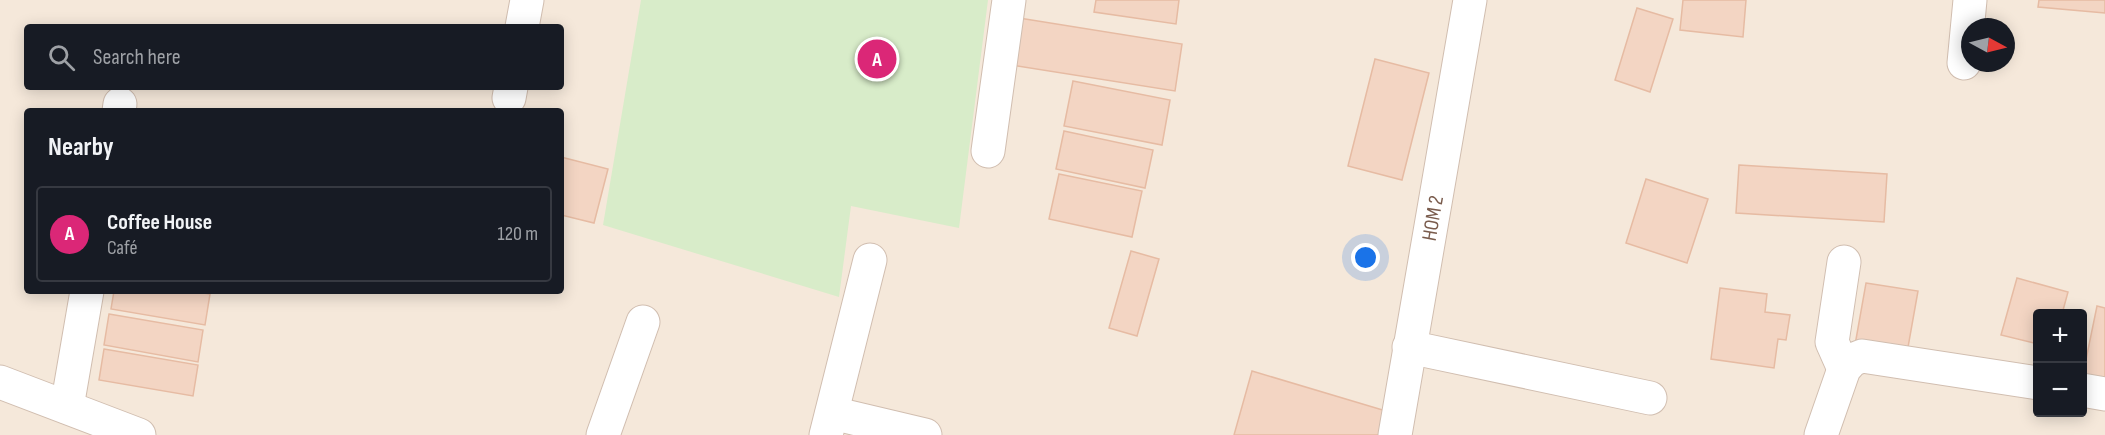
<!DOCTYPE html>
<html lang="en">
<head>
<meta charset="utf-8">
<style>
  :root { --surface:#171b24; --page:#242831; --text:#f1f3f6; --muted:#9ea1a6; --line:#363941; --accent:#db2777 }
  body { margin:0; font-family:"Sofia Sans Condensed",sans-serif; background:var(--page); color:var(--text) }
  .controls { position:absolute; right:18px; bottom:18px; display:grid; overflow:hidden; border-radius:6px; box-shadow:0 3px 15px #0003 }
  .controls button { width:54px; height:54px; display:grid; place-items:center; padding:0; border:0; border-bottom:2px solid var(--line); background:var(--surface); color:var(--text); font:30px sans-serif }
  .compass { position:absolute; left:1961px; top:18px; width:54px; height:54px; border-radius:50%; background:var(--surface); box-shadow:0 3px 15px #0003; rotate:97deg }
  .you { position:absolute; left:1366px; top:258px; width:21px; height:21px; margin:-15px; border:4px solid #fff; border-radius:50%; background:#1a73e8; box-shadow:0 0 0 9px #1a73e833 }
  .badge { display:grid; place-items:center; width:39px; height:39px; border-radius:50%; background:var(--accent); color:#fff; font-size:20px; font-weight:700 }
  .pin { position:absolute; translate:-50% -50%; border:3px solid #fff; box-shadow:0 2px 6px #0006 }
  .list { margin:0; padding:0; list-style:none }
  h2 { display:flex; justify-content:space-between; align-items:center; height:78px; margin:0; padding:0 24px; font-size:26px }
  h2 small { font-size:20px; font-weight:400; color:var(--muted) }
  .list li { display:grid; grid-template-columns:39px 1fr auto; gap:18px; align-items:center; box-sizing:border-box; height:96px; margin:0 12px 12px; padding:0 12px; border:2px solid var(--line); border-radius:6px }
  .list b { display:block; font-size:22px; white-space:nowrap }
  .list p { margin:0; font-size:20px; white-space:nowrap; color:var(--muted) }
  .list em { font-size:20px; font-style:normal; color:var(--muted) }
  .icon { flex:none; width:33px; height:33px; fill:none; stroke:currentColor; stroke-width:2; stroke-linecap:round; stroke-linejoin:round }
  .map { position:relative; flex:none; width:2105px; height:435px; overflow:hidden }
  .search { position:absolute; background:var(--surface); box-shadow:0 3px 15px #0003; left:24px; top:24px; width:540px; height:66px; display:flex; align-items:center; gap:15px; box-sizing:border-box; padding:0 21px; border-radius:6px; color:var(--muted); font-size:22px }
  .panel { position:absolute; background:var(--surface); box-shadow:0 3px 15px #0003; left:24px; top:108px; width:540px; height:186px; border-radius:6px }
  .map>svg:first-child { display:block }
  .residential { fill:#f5e8da; fill-rule:evenodd }
  .green { fill:#d8ecc9 }
  .building { fill:#f3d5c3; stroke:#e6bba3; stroke-width:1.5 }
  .lines { fill:none; stroke-linecap:round; stroke-linejoin:round }
  .minor-casing { stroke:#d1beb0; stroke-width:35 }
  .minor { stroke:#fff; stroke-width:33 }
  .labels { text-anchor:middle; dominant-baseline:central; stroke-width:6; stroke-linejoin:round; paint-order:stroke }
  .street-label { font-size:21px; fill:#7a5c4d; stroke:#fffaf3 }
</style>
</head>
<body>
<div class="map">
<svg width="2105" height="435" viewBox="0 0 2105 435">
  <rect width="100%" height="100%" fill="#fdf6ec"/>
  <path class="residential" d="M0 0H2105V435H139L0 382ZM27 27H561V87H27ZM1970 27H2006V63H1970ZM27 111H561V291H27ZM2038 314H2082V412H2038Z
    M0 390 117 435H0Z"/>
  <path class="green" d="M641 0H988L959 228 851 206 839 297 603 225Z"/>
  <path class="building" d="M1096 0H1179L1176 24 1094 12Z
    M1683 0H1746L1743 37 1680 30Z
    M2039 0H2105V13L2038 7Z
    M1637 8 1673 19 1650 92 1615 80Z
    M1019 18 1182 44 1175 91 1011 65Z
    M1375 59 1429 73 1402 180 1348 166Z
    M1073 81 1170 100 1162 145 1064 126Z
    M1064 131 1153 150 1145 188 1056 169Z
    M561 157 608 169 594 223 561 215Z
    M1739 165 1887 174 1884 222 1736 213Z
    M1059 174 1142 191 1132 237 1049 219Z
    M1646 179 1708 199 1687 263 1626 243Z
    M1131 251 1159 259 1137 336 1109 328Z
    M2017 278 2068 292 2062 314H2038V344L2001 335Z
    M1866 283 1918 291 1907 353 1855 345Z
    M1720 288 1767 294 1765 312 1790 315 1786 340 1778 339 1774 368 1711 359Z
    M114 291H191L210 294 205 325 111 309Z
    M2097 306 2105 308V383L2082 379Z
    M109 314 203 330 198 362 104 345Z
    M104 349 198 365 193 396 99 380Z
    M1252 371 1386 411 1379 435H1234Z"/>
  <g class="lines">
    <defs>
      <g id="minor">
        <path d="M522 27 527 0"/>
        <path d="M1964 63 1970 0"/>
        <path d="M509 98 511 87"/>
        <path d="M119 111 120 104"/>
        <path d="M988 151 1009 0"/>
        <path d="M1844 262 1832 342 1844 369"/>
        <path d="M1409 347 1650 398"/>
        <path d="M0 382 139 435"/>
        <path d="M2082 390 2105 394"/>
        <path d="M67 407 87 291"/>
        <path d="M832 413 925 435"/>
        <path d="M603 435 643 322"/>
        <path d="M826 435 870 260"/>
        <path id="s1" d="M1395 435 1470 0"/>
        <path d="M1821 435 1844 369 1852 360 1862 356 2038 383"/>
      </g>
    </defs>
    <use href="#minor" class="minor-casing"/>
    <use href="#minor" class="minor"/>
  </g>
  <g class="labels">
    <g class="street-label">
      <text stroke="none"><textPath href="#s1" startOffset="220">HOM 2</textPath></text>
    </g>
  </g>
</svg>
<div class="controls">
<button>+</button>
<button>−</button>
</div>
<svg class="compass" viewBox="-18 -18 36 36"><path d="M0-13l5 13h-10z" fill="#e53935"/><path d="M0 13l5-13h-10z" fill="#9ea1a6"/></svg>
<div class="you"></div>
<div class="pin badge" style="left:877px;top:59px">A</div>
<div class="search"><svg class="icon" aria-label="search" viewBox="0 0 24 24"><circle cx="10" cy="10" r="6"/><path d="M15 15l6 6"/></svg>Search here</div>
<section class="panel">
<h2>Nearby<small></small></h2>
<ul class="list">
<li><span class="badge">A</span><div><b>Coffee House</b><p>Café</p></div><em>120 m</em></li>
</ul>
</section>
</div>
</body>
</html>
